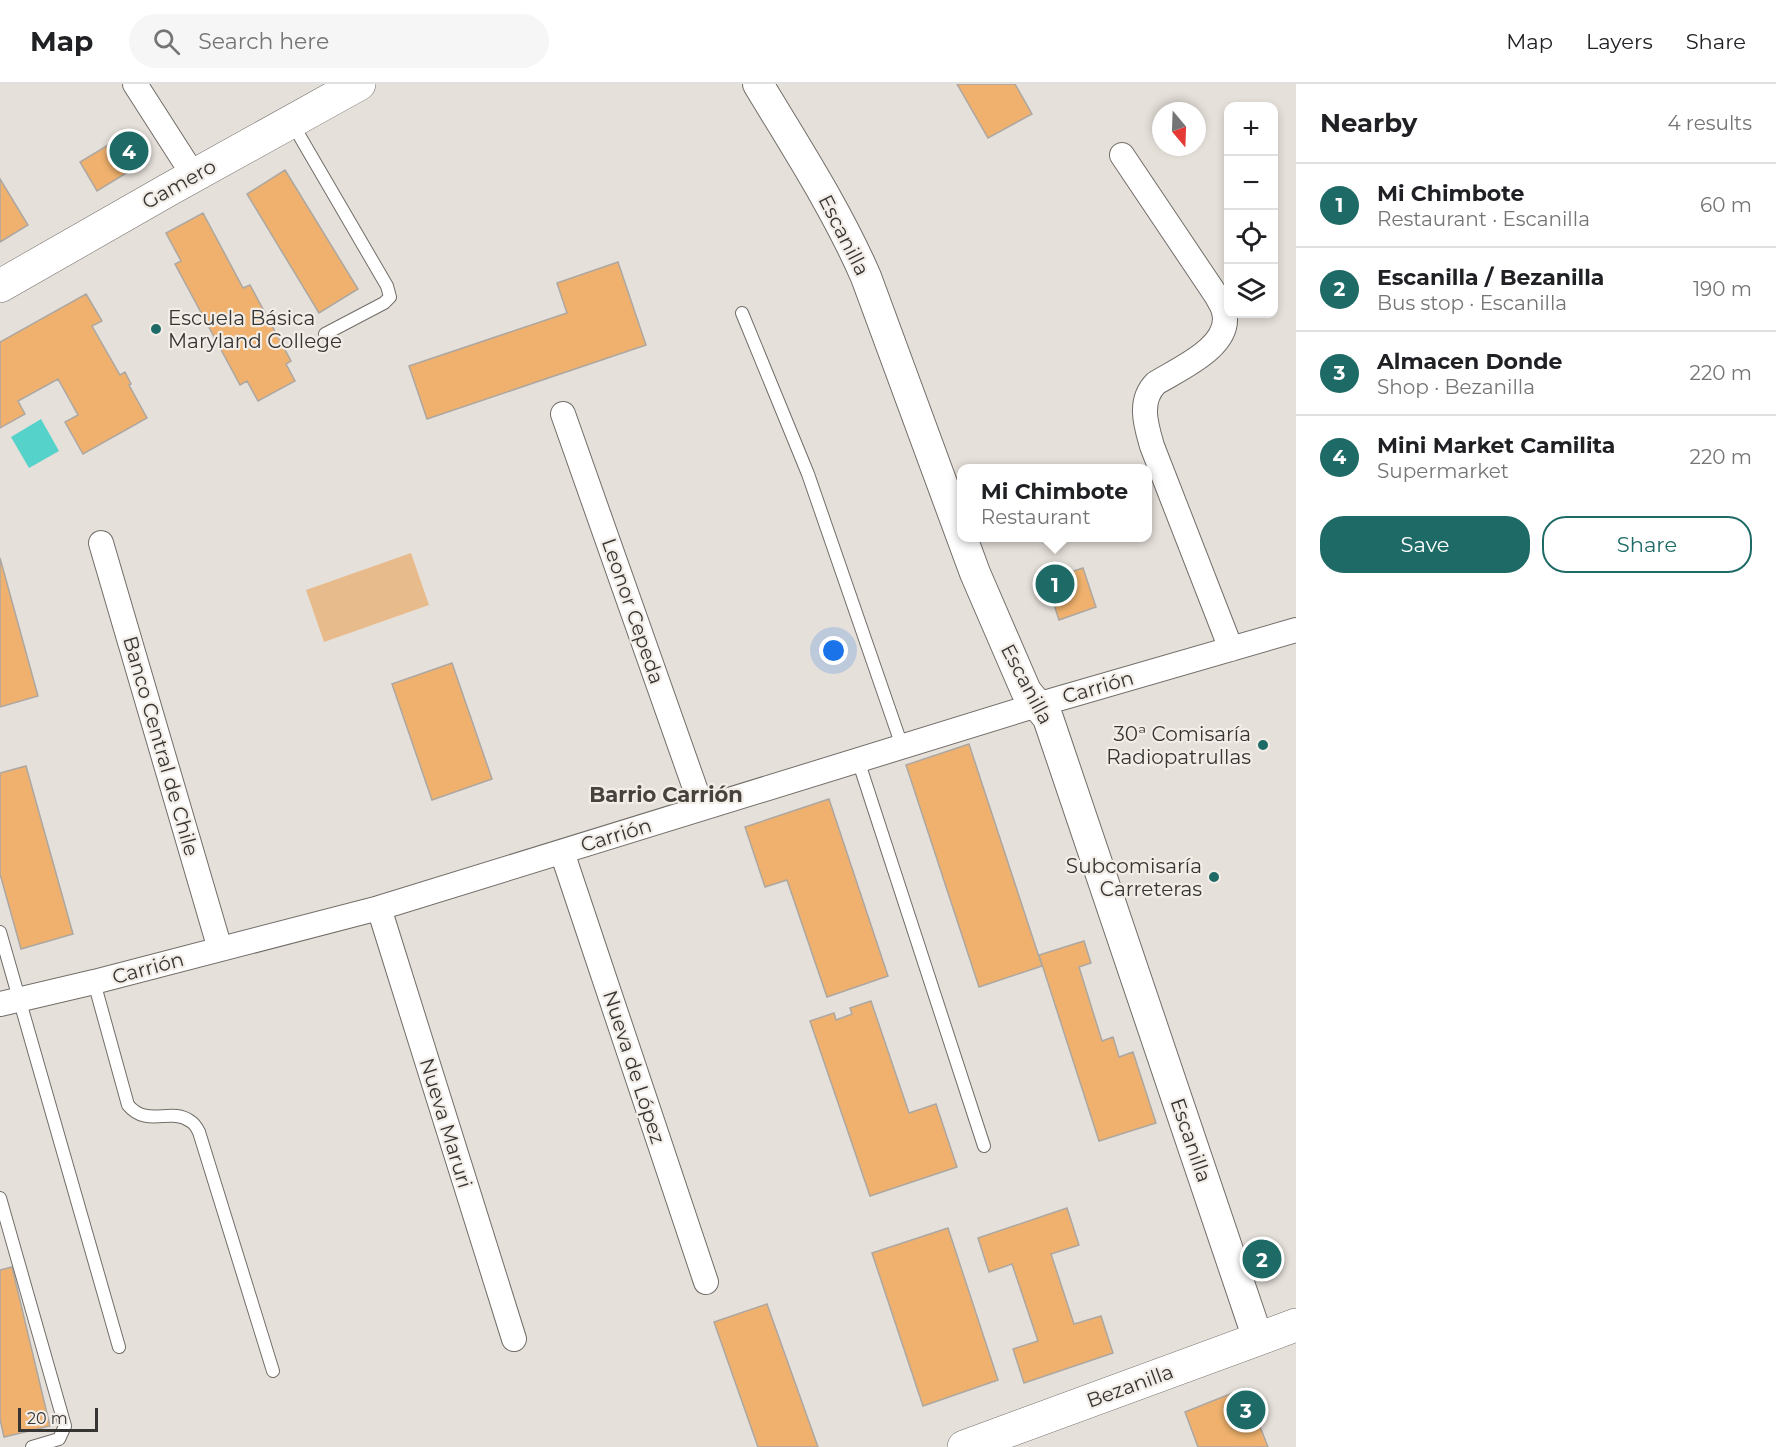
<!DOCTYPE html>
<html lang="en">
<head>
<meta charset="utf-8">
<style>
  :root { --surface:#fff; --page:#f6f6f6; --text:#202124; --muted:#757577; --line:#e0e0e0; --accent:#1e6a66 }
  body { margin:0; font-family:Montserrat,sans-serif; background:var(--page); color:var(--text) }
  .controls { position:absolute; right:18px; top:18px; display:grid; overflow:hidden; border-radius:12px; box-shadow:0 3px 9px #0003 }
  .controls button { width:54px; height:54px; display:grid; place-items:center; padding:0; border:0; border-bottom:2px solid var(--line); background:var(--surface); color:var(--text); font:30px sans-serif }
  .compass { position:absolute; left:1152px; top:18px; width:54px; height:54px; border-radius:50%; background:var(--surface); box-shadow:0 3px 9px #0003; rotate:161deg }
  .scale { position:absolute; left:18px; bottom:15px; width:80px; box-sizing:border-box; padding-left:6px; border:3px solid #373533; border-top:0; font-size:16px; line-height:21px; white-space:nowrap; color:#373533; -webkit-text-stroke:4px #f3ede7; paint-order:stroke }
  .you { position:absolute; left:834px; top:567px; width:21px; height:21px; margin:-15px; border:4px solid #fff; border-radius:50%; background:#1a73e8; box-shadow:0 0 0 9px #1a73e833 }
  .badge { display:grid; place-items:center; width:39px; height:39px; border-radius:50%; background:var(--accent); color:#fff; font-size:20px; font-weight:700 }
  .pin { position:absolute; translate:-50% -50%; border:3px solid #fff; box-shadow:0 2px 6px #0006 }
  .popup { position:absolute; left:957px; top:380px; width:195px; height:78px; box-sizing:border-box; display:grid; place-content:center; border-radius:12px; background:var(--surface); filter:drop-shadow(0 2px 4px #0005); font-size:20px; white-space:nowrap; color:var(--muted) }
  .popup b { font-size:22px; color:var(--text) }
  .popup::after { content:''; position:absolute; left:50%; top:100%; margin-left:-12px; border:12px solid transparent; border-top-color:var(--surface) }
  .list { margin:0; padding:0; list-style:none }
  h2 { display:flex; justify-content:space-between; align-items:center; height:78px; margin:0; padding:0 24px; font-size:26px }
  h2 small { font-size:20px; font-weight:400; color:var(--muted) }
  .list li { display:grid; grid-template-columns:39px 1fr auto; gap:18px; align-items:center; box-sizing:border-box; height:84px; padding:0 24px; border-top:2px solid var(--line) }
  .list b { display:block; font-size:22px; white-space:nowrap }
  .list p { margin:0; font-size:20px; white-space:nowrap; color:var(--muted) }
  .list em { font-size:20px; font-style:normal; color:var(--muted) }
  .actions { display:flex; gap:12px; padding:18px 24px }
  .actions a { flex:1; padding:14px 0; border:2px solid var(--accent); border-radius:24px; text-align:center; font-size:21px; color:var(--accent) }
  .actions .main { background:var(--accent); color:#fff }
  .icon { flex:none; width:33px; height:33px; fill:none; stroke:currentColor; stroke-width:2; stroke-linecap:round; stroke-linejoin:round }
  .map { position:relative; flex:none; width:1296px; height:1363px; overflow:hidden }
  header { display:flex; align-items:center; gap:36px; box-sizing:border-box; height:84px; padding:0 30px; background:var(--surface); border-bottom:2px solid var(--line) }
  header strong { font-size:28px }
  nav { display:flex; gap:33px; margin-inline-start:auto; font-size:21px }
  .search { width:420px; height:54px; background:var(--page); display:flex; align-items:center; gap:15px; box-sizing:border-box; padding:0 21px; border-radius:33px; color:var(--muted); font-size:22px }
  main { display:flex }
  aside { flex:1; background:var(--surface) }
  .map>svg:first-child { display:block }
  .green { fill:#e8bb8c }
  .water { fill:#55d3cb }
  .building { fill:#efb16d; stroke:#ada7a2; stroke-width:1.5 }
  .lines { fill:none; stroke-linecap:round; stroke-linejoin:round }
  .service-casing { stroke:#726d68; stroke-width:14 }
  .minor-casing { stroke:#726d68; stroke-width:26 }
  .tertiary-casing { stroke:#726d68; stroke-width:32 }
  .secondary-casing { stroke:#726d68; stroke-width:34 }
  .service { stroke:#fff; stroke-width:12 }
  .minor { stroke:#fff; stroke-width:24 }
  .tertiary { stroke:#fff; stroke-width:30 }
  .secondary { stroke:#fff; stroke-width:33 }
  .poi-dot { fill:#1e6a66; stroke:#f3ede7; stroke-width:2 }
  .labels { text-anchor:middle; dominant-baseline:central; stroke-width:4.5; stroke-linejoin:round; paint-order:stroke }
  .street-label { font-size:20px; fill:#373533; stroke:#f3ede7 }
  .poi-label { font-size:20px; fill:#373533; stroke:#f3ede7; text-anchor:end }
  .neighbourhood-label { font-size:21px; font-weight:bold; fill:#47423d; stroke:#f3ede7 }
</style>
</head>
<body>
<header>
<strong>Map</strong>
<div class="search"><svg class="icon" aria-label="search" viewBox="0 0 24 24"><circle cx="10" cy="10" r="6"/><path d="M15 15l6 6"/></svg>Search here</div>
<nav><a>Map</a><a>Layers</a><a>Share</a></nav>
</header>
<main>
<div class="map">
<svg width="1296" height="1363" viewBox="0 0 1296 1363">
  <rect width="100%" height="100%" fill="#e6e0da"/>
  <path class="green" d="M411 469 429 521 324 558 306 506Z"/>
  <path class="water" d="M41 335 59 367 29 384 11 353Z"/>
  <path class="building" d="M957 0H1015L1032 30 988 54Z
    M133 46 144 64 138 82 97 107 80 78Z
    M285 86 358 205 319 229 247 110Z
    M0 95 28 141 0 158Z
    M203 129 243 204 250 201 291 277 286 280 295 297 258 317 247 297 240 301 175 180 181 177 166 149Z
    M618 178 646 261 427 335 409 282 567 229 557 199Z
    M86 210 102 237 92 242 120 291 125 288 131 300 129 301 147 334 83 370 65 338 78 331 58 295 18 317 25 330 0 344V258Z
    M0 474 38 612 0 623Z
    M1083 484 1096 523 1059 536 1046 496Z
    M452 579 492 695 432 716 392 600Z
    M969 660 1042 882 979 903 906 681Z
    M26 682 73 850 21 865 0 790V689Z
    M829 715 888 892 827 913 787 796 765 803 745 743Z
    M1084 857 1091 879 1079 883 1102 957 1113 953 1119 973 1133 968 1156 1039 1099 1057 1039 871Z
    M871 917 909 1029 936 1020 957 1083 870 1112 810 937 834 929 836 936 852 930 850 924Z
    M1067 1124 1079 1161 1051 1170 1074 1240 1101 1232 1113 1269 1024 1299 1013 1265 1038 1257 1012 1180 989 1188 978 1154Z
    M948 1144 998 1296 923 1322 872 1169Z
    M12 1183 50 1342 4 1353 0 1335V1186Z
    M767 1220 818 1363H758L714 1238Z
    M1245 1304 1268 1363H1198L1185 1328Z"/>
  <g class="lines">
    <defs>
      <path id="service" d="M292 39 387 202 390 213 384 219 325 250
        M742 229 808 390 902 662
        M858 676 984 1062
        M0 848 119 1263
        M94 898 128 1021C147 1044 171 1023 190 1037 194 1039 197 1044 199 1048L273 1287
        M0 1114 65 1342 59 1355 32 1363"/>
      <path id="minor" d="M135 0 194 92
        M1122 71 1216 211C1219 217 1223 222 1224 228 1233 262 1179 285 1156 299 1138 317 1146 341 1152 362L1231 565
        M563 330 702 724
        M101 459 220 865
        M562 768 706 1198
        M379 824 514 1255
        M0 920 94 898 379 824 1037 621 1296 546"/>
      <path id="tertiary" d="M758 0C796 63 837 126 866 193L975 489 1026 607 1048 634 1258 1255"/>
      <path id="secondary" d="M0 202 168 106 359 0
        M964 1363 1296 1241"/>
    </defs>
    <use href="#service" class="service-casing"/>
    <use href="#minor" class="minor-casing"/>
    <use href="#tertiary" class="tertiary-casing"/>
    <use href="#secondary" class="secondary-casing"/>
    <use href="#service" class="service"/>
    <use href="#minor" class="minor"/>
    <use href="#tertiary" class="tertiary"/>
    <use href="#secondary" class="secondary"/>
  </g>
  <g class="poi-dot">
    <circle cx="156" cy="245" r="6"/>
    <circle cx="1263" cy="661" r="6"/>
    <circle cx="1214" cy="793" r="6"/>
  </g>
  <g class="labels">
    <g class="street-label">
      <text transform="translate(179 100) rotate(-29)">Gamero</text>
      <text transform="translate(844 151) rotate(63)">Escanilla</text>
      <text transform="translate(633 527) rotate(71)">Leonor Cepeda</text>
      <text transform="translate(1027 600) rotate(62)">Escanilla</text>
      <text transform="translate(1098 603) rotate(-16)">Carrión</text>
      <text transform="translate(161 662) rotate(74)">Banco Central de Chile</text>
      <text transform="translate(616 751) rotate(-17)">Carrión</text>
      <text transform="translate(148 884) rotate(-15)">Carrión</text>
      <text transform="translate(634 983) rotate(72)">Nueva de López</text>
      <text transform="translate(446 1039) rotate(73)">Nueva Maruri</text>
      <text transform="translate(1191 1056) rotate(71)">Escanilla</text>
      <text transform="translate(1130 1302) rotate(-20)">Bezanilla</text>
    </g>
    <g class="poi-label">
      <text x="168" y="234" text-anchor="start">Escuela Básica<tspan x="168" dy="23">Maryland College</tspan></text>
      <text x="1251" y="650">30ª Comisaría<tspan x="1251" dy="23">Radiopatrullas</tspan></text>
      <text x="1202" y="782">Subcomisaría<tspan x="1202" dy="23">Carreteras</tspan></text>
    </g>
    <g class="neighbourhood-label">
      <text x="666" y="710">Barrio Carrión</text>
    </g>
  </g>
</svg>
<div class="controls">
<button>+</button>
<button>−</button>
<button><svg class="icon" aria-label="locate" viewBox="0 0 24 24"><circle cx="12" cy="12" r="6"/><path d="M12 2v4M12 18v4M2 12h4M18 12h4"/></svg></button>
<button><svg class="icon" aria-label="layers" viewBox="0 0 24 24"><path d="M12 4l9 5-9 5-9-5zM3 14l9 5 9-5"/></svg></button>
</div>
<svg class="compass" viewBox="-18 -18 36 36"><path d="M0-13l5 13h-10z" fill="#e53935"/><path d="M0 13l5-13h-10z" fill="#757577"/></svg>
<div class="scale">20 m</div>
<div class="you"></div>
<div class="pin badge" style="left:1055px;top:500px">1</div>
<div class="popup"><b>Mi Chimbote</b>Restaurant</div>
<div class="pin badge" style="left:1262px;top:1175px">2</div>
<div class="pin badge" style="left:1246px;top:1326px">3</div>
<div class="pin badge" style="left:129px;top:67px">4</div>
</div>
<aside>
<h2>Nearby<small>4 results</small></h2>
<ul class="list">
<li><span class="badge">1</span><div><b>Mi Chimbote</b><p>Restaurant · Escanilla</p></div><em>60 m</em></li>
<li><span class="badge">2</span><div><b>Escanilla / Bezanilla</b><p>Bus stop · Escanilla</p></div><em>190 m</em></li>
<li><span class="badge">3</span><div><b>Almacen Donde</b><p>Shop · Bezanilla</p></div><em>220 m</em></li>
<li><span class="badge">4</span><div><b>Mini Market Camilita</b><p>Supermarket</p></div><em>220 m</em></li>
</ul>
<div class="actions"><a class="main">Save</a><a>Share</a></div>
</aside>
</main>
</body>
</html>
